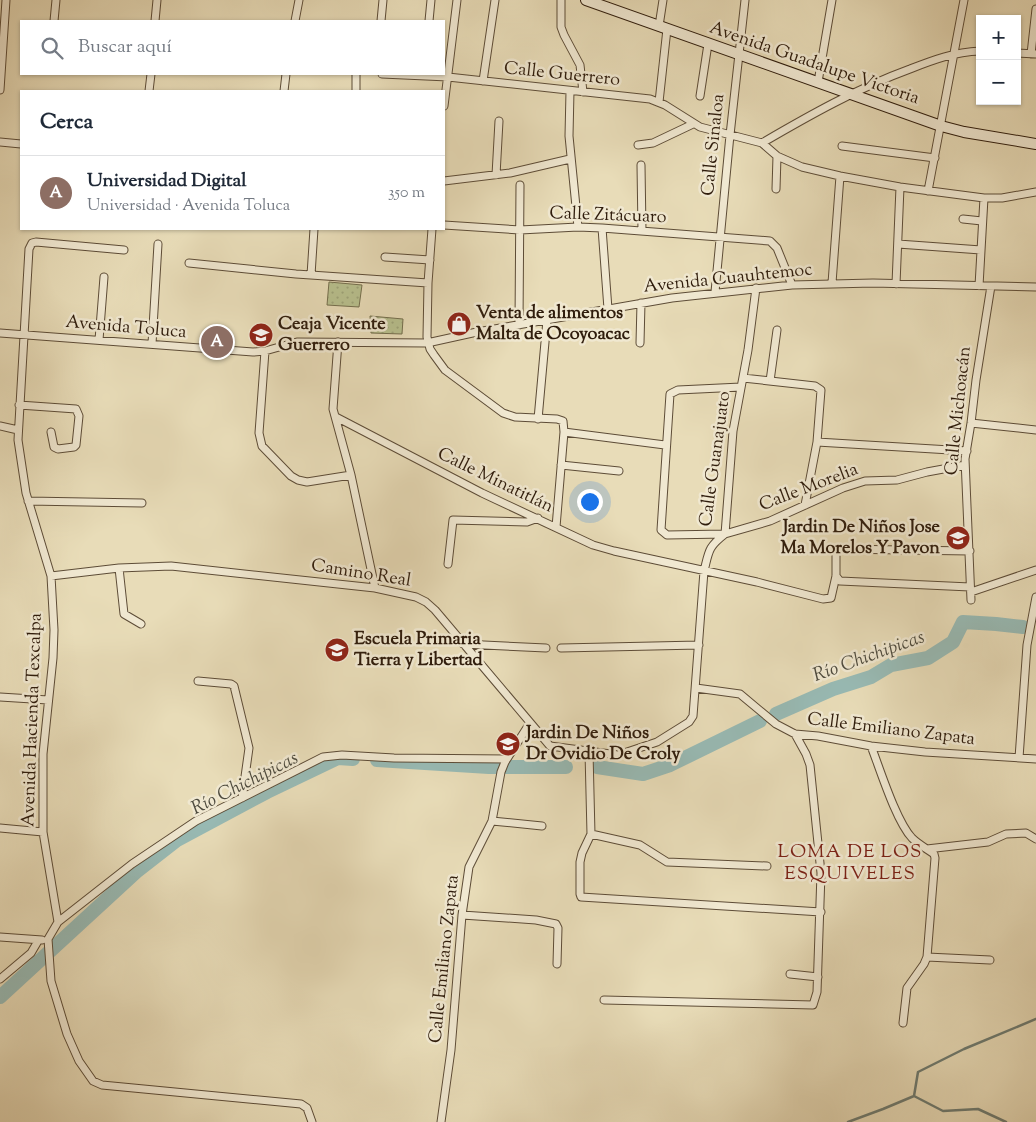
<!DOCTYPE html>
<html lang="es">
<head>
<meta charset="utf-8">
<style>
  :root { --surface:#fff; --page:#f6f6f7; --text:#1f2937; --muted:#747a83; --line:#e0e1e3; --accent:#8f2418 }
  body { margin:0; font-family:"Sorts Mill Goudy",serif; background:var(--page); color:var(--text) }
  .controls { position:absolute; right:15px; top:15px; display:grid; overflow:hidden; border-radius:0px; box-shadow:0 1px 4px #0004 }
  .controls button { width:45px; height:45px; display:grid; place-items:center; padding:0; border:0; border-bottom:1px solid var(--line); background:var(--surface); color:var(--text); font:25px sans-serif }
  .you { position:absolute; left:589px; top:501px; width:18px; height:18px; margin:-12px; border:4px solid #fff; border-radius:50%; background:#1a73e8; box-shadow:0 0 0 8px #1a73e833 }
  .badge { display:grid; place-items:center; width:32px; height:32px; border-radius:50%; background:var(--accent); color:#fff; font-size:16px; font-weight:700 }
  .pin { position:absolute; translate:-50% -50%; border:2px solid #fff; box-shadow:0 1px 5px #0006 }
  .list { margin:0; padding:0; list-style:none }
  h2 { display:flex; justify-content:space-between; align-items:center; height:65px; margin:0; padding:0 20px; font-size:21px }
  h2 small { font-size:16px; font-weight:400; color:var(--muted) }
  .list li { display:grid; grid-template-columns:32px 1fr auto; gap:15px; align-items:center; box-sizing:border-box; height:75px; padding:0 20px; border-top:1px solid var(--line) }
  .list b { display:block; font-size:19px; white-space:nowrap }
  .list p { margin:0; font-size:16px; white-space:nowrap; color:var(--muted) }
  .list em { font-size:16px; font-style:normal; color:var(--muted) }
  .icon { flex:none; width:28px; height:28px; fill:none; stroke:currentColor; stroke-width:2; stroke-linecap:round; stroke-linejoin:round }
  .map { position:relative; flex:none; width:1036px; height:1122px; overflow:hidden }
  .search { position:absolute; background:var(--surface); box-shadow:0 1px 4px #0004; left:20px; top:20px; width:425px; height:55px; display:flex; align-items:center; gap:12px; box-sizing:border-box; padding:0 18px; border-radius:0px; color:var(--muted); font-size:19px }
  .panel { position:absolute; background:var(--surface); box-shadow:0 1px 4px #0004; left:20px; top:90px; width:425px; height:140px; border-radius:0px }
  .map>svg:first-child { display:block }
  .garden { fill:url(#garden-dots); stroke:#746e4d }
  .lines { fill:none; stroke-linecap:round; stroke-linejoin:round }
  .stream { stroke:#6e7b71; stroke-width:2.5 }
  .river { stroke:#98bab4; stroke-width:14 }
  .street-casing { stroke:#5d4c37; stroke-width:9 }
  .secondary-casing { stroke:#2f1c0c; stroke-width:12 }
  .street { stroke:#f0e8d1; stroke-width:7 }
  .secondary { stroke:#f0e8d1; stroke-width:10 }
  .labels { text-anchor:middle; dominant-baseline:central; stroke-width:5; stroke-linejoin:round; paint-order:stroke }
  .street-label { font-size:18px; fill:#2f1c0c; stroke:#f0e8d1 }
  .poi-label { font-size:18px; font-weight:bold; fill:#2f1c0c; stroke:#f0e8d1; text-anchor:start }
  .water-label { font-size:19px; font-style:italic; fill:#4e4b3e; stroke:#f0e8d1 }
  .neighbourhood-label { font-size:19px; letter-spacing:1px; fill:#7a1f14; stroke:#f0e8d1 }
</style>
</head>
<body>
<div class="map">
<svg width="1036" height="1122" viewBox="0 0 1036 1122">
  <defs>
    <pattern id="garden-dots" width="8" height="8" patternUnits="userSpaceOnUse" patternTransform="scale(1.25)"><rect width="8" height="8" fill="#b8c08e"/><path d="M2 2h.1M6 6h.1" fill="none" stroke="#9ea479" stroke-width="1.8" stroke-linecap="round"/></pattern>
  </defs>
  <rect width="100%" height="100%" fill="#e8dcb8"/>
  <filter id="stains"><feTurbulence type="fractalNoise" baseFrequency=".004" numOctaves="4"/><feColorMatrix values="0 0 0 0 .2 0 0 0 0 .09 0 0 0 0 .02 0 0 0 .5 -.17"/></filter>
  <radialGradient id="worn" r=".72"><stop offset=".6" stop-color="#630" stop-opacity="0"/><stop offset="1" stop-color="#630" stop-opacity=".3"/></radialGradient>
  <path class="garden" d="M329 282 362 285 359 307 327 305Z
    M370 316 403 319 402 334 371 333Z"/>
  <g class="lines">
    <path class="stream" d="M914 1096 918 1072 964 1049 1036 1019
      M914 1096 943 1111 978 1109 1006 1122
      M848 1122 883 1109 914 1096"/>
    <path class="river" d="M776 714 833 689 871 677 891 665 928 658 953 642 963 622 996 624 1023 627
      M377 760 489 767H566
      M597 767 643 774 670 765 760 721
      M0 997 136 872 177 840 267 792 338 758 353 759"/>
    <defs>
      <path id="street" d="M561 0V27L564 35 580 65 583 92
        M54 21 56 0
        M155 21 157 0
        M295 21 299 0
        M381 21 383 0
        M429 21 431 0
        M659 26 663 0
        M1017 53 1036 54
        M1031 54 1036 9
        M382 74 448 77 650 99 665 105 700 127 762 143 777 156 802 167 840 176 900 187 984 198H1002L1036 192
        M483 81 495 0
        M818 82 832 0
        M0 90 6 0
        M149 91 151 74
        M284 91 286 74
        M356 91V74
        M570 91 569 136 578 227
        M700 96 708 44
        M659 102 667 29
        M444 106 457 0
        M0 142 21 144
        M762 143C810 115 858 88 910 69 933 60 954 52 980 51
        M638 145 653 143 693 124
        M842 146 935 158
        M641 165 642 231
        M496 175 499 121
        M444 181 510 173 570 159
        M776 189 777 156
        M928 191 964 0
        M963 219 982 221
        M444 225 520 230 578 227 602 228 770 241 777 248 792 285
        M602 228 608 309
        M432 229 428 283 427 337 430 349 434 355 445 370 503 413 515 417 557 419 563 421 564 432 556 527
        M898 244 981 250
        M124 250 36 242 32 243 29 249 18 440 26 493 51 576 54 630 53 658 43 754V832L58 922 48 939 51 981 67 1034 79 1061 93 1081 102 1085 301 1104 307 1108 312 1122
        M385 257 430 260
        M189 263 296 274 428 283
        M311 275 314 229
        M832 283 840 176
        M896 284 900 187
        M979 286 984 198
        M715 292 730 135 745 0
        M519 325 520 185
        M0 333 253 352 265 351 297 342 427 343 477 332 672 298 792 285 873 283 1036 287
        M99 340 104 277
        M338 342 333 409 351 475 375 588
        M640 343 641 303
        M152 344 158 244
        M265 351 259 433 262 446 291 476 298 480 307 482 351 475
        M743 378 815 386 821 390 817 442 805 505
        M770 381 777 330
        M741 387 678 390 670 394 661 530 667 535 725 534 770 521 843 488 865 481 897 480 927 472 965 465
        M19 405 76 409 79 416 76 445 74 447 58 449 54 447 51 432
        M336 417 482 493 593 545 614 551 757 582 823 599 831 598 836 576V552L838 549 970 551
        M538 419 547 320
        M971 423 1036 430
        M0 426 18 430
        M564 432 665 445
        M817 442 967 451
        M561 465 619 471
        M28 501 142 503
        M448 564 453 520 527 522 538 518
        M119 568 124 614 141 624
        M51 576 119 568 171 566 375 588 416 597 426 602 435 610 550 746 618 755 657 742 689 722 693 716 704 571C709 551 708 547 725 534L733 431 748 350 756 288
        M836 576 840 581 970 587
        M971 592 1036 570
        M971 600 965 459 971 423 976 380 991 286
        M463 644 546 648
        M561 648 699 645
        M198 681 231 684 234 686 249 748 242 798
        M696 688 740 694 776 724 795 734 818 736 871 746 925 752 1036 759
        M0 697 48 700
        M871 746C880 769 896 821 912 838 918 844 927 849 934 854L935 858 927 957 924 964 907 988 903 1023
        M589 752 591 834 582 853 580 862V894L581 897 821 912
        M1019 758 1027 645 1036 597
        M492 821 542 826
        M0 828 43 832
        M591 834 640 845 667 862 767 866
        M927 849 988 842 1006 834 1026 833 1036 839
        M462 915 536 920 556 924 558 928 557 964
        M58 922 132 864 196 821 323 757 342 755 394 758 507 759
        M0 937 42 940
        M927 957 990 960
        M790 974 818 977
        M0 979 31 953 38 941
        M604 1000 813 1005 817 992 821 873 810 765 806 754 795 734
        M441 1122 451 1050 462 915 469 867 492 821 501 772 505 762 530 723"/>
      <path id="secondary" d="M586 0 941 126 964 132 1036 144"/>
    </defs>
    <use href="#street" class="street-casing"/>
    <use href="#secondary" class="secondary-casing"/>
    <use href="#street" class="street"/>
    <use href="#secondary" class="secondary"/>
  </g>
  <defs>
    <symbol id="shop-disc" viewBox="-11 -11 22 22"><circle r="9.5" fill="#8f2418" stroke="#f0e8d1"/><path d="M-5-2.5h2.3a2.7 3.5 0 0 1 5.4 0H5L5.5 6h-11ZM-1.5-2.5h3a1.5 2.3 0 0 0-3 0Z" fill="#fff"/></symbol>
    <symbol id="school-disc" viewBox="-11 -11 22 22"><circle r="9.5" fill="#8f2418" stroke="#f0e8d1"/><path d="M0-5L7-2L0 1L-7-2ZM-4 1L0 2.5L4 1V4Q0 6-4 4Z" fill="#fff"/></symbol>
  </defs>
  <g fill-rule="evenodd">
    <use href="#shop-disc" x="445" y="310" width="28" height="28"/>
    <use href="#school-disc" x="247" y="321" width="28" height="28"/>
    <use href="#school-disc" x="944" y="524" width="28" height="28"/>
    <use href="#school-disc" x="323" y="636" width="28" height="28"/>
    <use href="#school-disc" x="494" y="730" width="28" height="28"/>
  </g>
  <g class="labels">
    <g class="street-label">
      <text transform="translate(814 64) rotate(19)">Avenida Guadalupe Victoria</text>
      <text transform="translate(562 75) rotate(6)">Calle Guerrero</text>
      <text transform="translate(714 145) rotate(-84)">Calle Sinaloa</text>
      <text transform="translate(608 216) rotate(2)">Calle Zitácuaro</text>
      <text transform="translate(728 279) rotate(-6)">Avenida Cuauhtemoc</text>
      <text transform="translate(126 328) rotate(5)">Avenida Toluca</text>
      <text transform="translate(959 411) rotate(-84)">Calle Michoacán</text>
      <text transform="translate(716 459) rotate(-82)">Calle Guanajuato</text>
      <text transform="translate(495 481) rotate(26)">Calle Minatitlán</text>
      <text transform="translate(809 488) rotate(-21)">Calle Morelia</text>
      <text transform="translate(361 574) rotate(9)">Camino Real</text>
      <text transform="translate(33 720) rotate(-88)">Avenida Hacienda Texcalpa</text>
      <text transform="translate(891 730) rotate(7)">Calle Emiliano Zapata</text>
      <text transform="translate(445 959) rotate(-84)">Calle Emiliano Zapata</text>
    </g>
    <g class="poi-label">
      <text x="476" y="314">Venta de alimentos<tspan x="476" dy="21">Malta de Ocoyoacac</tspan></text>
      <text x="278" y="325">Ceaja Vicente<tspan x="278" dy="21">Guerrero</tspan></text>
      <text x="940" y="528" text-anchor="end">Jardin De Niños Jose<tspan x="940" dy="21">Ma Morelos Y Pavon</tspan></text>
      <text x="354" y="640">Escuela Primaria<tspan x="354" dy="21">Tierra y Libertad</tspan></text>
      <text x="526" y="734">Jardin De Niños<tspan x="526" dy="21">Dr Ovidio De Croly</tspan></text>
    </g>
    <g class="water-label">
      <text transform="translate(869 657) rotate(-20)">Río Chichipicas</text>
      <text transform="translate(245 784) rotate(-27)">Río Chichipicas</text>
    </g>
    <g class="neighbourhood-label">
      <text x="850" y="852">LOMA DE LOS<tspan x="850" dy="22">ESQUIVELES</tspan></text>
    </g>
  </g>
  <rect width="100%" height="100%" filter="url(#stains)"/>
  <rect width="100%" height="100%" fill="url(#worn)"/>
</svg>
<div class="controls">
<button>+</button>
<button>−</button>
</div>
<div class="you"></div>
<div class="pin badge" style="left:217px;top:342px;background:#8d6e63">A</div>
<div class="search"><svg class="icon" aria-label="search" viewBox="0 0 24 24"><circle cx="10" cy="10" r="6"/><path d="M15 15l6 6"/></svg>Buscar aquí</div>
<section class="panel">
<h2>Cerca<small></small></h2>
<ul class="list">
<li><span class="badge" style="background:#8d6e63">A</span><div><b>Universidad Digital</b><p>Universidad · Avenida Toluca</p></div><em>350 m</em></li>
</ul>
</section>
</div>
</body>
</html>
